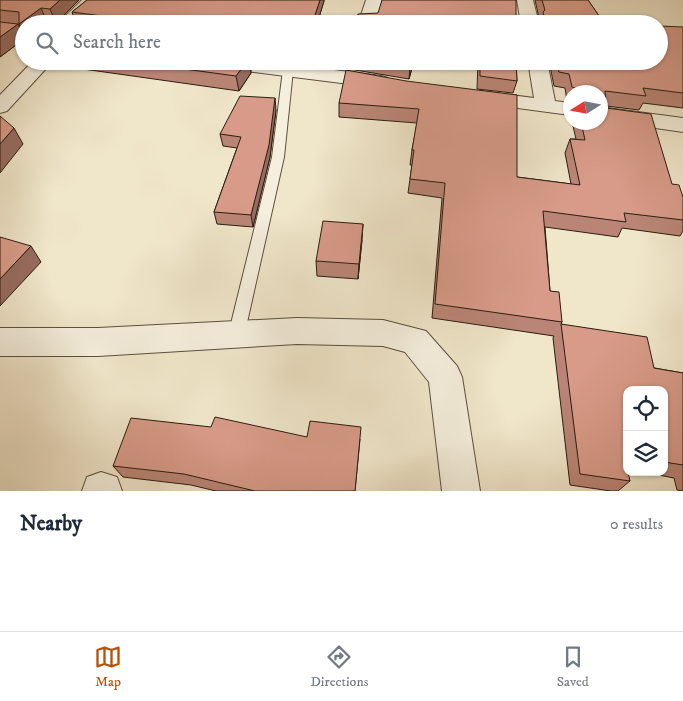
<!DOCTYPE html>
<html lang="en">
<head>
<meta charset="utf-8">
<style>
  :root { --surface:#fff; --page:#f6f6f7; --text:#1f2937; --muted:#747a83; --line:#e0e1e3; --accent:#b45309 }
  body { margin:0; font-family:"IM FELL DW Pica",serif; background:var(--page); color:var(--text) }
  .controls { position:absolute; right:15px; bottom:15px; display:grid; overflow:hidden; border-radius:10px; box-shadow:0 1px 4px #0004 }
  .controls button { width:45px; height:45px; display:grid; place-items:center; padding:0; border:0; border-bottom:1px solid var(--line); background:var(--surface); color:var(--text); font:25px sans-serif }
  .compass { position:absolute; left:563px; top:85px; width:45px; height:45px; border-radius:50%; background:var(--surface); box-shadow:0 1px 4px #0004; rotate:259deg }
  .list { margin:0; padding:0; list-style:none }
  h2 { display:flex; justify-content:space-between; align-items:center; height:65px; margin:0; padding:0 20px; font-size:21px }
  h2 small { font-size:16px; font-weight:400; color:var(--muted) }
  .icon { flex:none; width:28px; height:28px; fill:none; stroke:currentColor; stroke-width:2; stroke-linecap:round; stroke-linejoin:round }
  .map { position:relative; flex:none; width:683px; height:491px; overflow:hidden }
  .search { position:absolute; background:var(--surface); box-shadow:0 1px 4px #0004; left:15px; right:15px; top:15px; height:55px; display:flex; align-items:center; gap:12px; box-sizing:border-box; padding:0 18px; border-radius:28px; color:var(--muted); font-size:19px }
  .sheet { height:140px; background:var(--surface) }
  nav { display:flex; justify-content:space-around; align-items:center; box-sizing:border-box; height:70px; border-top:1px solid var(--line); background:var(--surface); font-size:14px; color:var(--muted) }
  nav a { display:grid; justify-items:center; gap:2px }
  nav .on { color:var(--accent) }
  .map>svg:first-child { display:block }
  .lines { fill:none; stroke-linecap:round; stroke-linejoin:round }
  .service-casing { stroke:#5c4f3e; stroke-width:2 }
  .minor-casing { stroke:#5c4f3e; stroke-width:2 }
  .service { fill:#f5efdd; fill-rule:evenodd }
  .minor { fill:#f5efdd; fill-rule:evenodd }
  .wall { fill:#ba8576; stroke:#2a1d10 }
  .shaded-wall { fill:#976c60; stroke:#2a1d10 }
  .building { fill:#d89b89; stroke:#2a1d10 }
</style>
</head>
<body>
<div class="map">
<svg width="683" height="491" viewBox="0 0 683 491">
  <rect width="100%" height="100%" fill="#f0e6ca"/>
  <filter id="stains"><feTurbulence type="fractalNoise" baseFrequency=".004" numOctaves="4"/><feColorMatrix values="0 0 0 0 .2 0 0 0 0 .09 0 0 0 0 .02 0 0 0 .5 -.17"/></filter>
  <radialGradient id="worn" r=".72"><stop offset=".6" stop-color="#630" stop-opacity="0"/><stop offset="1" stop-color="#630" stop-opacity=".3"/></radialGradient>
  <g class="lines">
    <defs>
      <path id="service" d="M288 67 293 70 284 157 244 336 242 341 236 343 230 341 228 336 272 157 283 70Z"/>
      <path id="minor" d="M82 0H98L89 14 77 24H57Z
        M366 0H382L376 24H358Z
        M517 0H533L539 24H521Z
        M33 61H53L7 111 0 113V95Z
        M206 61H263L381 76 388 78 391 82 388 86 381 88 215 67 208 65Z
        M528 61H547L555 101 570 103V115L480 103 473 101 470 97 473 93 480 91 534 98Z
        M600 107 683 118V132L600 120Z
        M297 318 383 320 426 331 457 366 462 377 480 491H442L429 382 405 352 383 346 297 344 98 356H0V328H98Z
        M101 472 117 477 122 491H82L87 477Z"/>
    </defs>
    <use href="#service" class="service-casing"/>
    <use href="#minor" class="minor-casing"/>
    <use href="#service" class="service"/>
    <use href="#minor" class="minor"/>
  </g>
  <path class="wall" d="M0 0H79L56 23 47 22 44 24H24V34L20 25H18L24 37V39L0 57Z
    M87 0H324V1L317 24H76L72 12Z
    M535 0H588L604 23 615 24H540V22Z
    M683 27V108L643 103 639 110 606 106V108L683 197V231L680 236 622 228 618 237 545 227 550 291 562 322 561 324 654 368 683 373V491L677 490 674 478 643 472H664V390H627V472L630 481 618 491H611L570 485 553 338 554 336 432 318 442 198 408 193 412 165H410L412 150 417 123 339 117V103L406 81 517 177 571 184 565 153 570 139H576L572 122H600V92H570V102L567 101 565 88 554 86 549 61H659Z
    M73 61H250L251 73 239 91 76 68Z
    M349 61H414L409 79 349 69Z
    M478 61H516L517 81 513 93 477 89Z
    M276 110 270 157 253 227 217 224 214 212 237 148 223 146 220 134Z
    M362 240 358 279 317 276 316 261Z
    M307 437 360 439 355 491H216L191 485 123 477 113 466Z"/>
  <path class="shaded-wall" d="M60 0H79L56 23 50 9Z
    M320 0H324V1L317 24H312Z
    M41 8 47 22 44 24H24V34L19 24Z
    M18 24 24 37V39L0 57V37Z
    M247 61H250L251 73 239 91 236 76Z
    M412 61H414L409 79 410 67Z
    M275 98 276 110 270 157 253 227 251 215Z
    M14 128 23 144 0 173V144Z
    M363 224 362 240 358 279 359 264Z
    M31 246 41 262 0 306V279Z"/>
  <path class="building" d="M0 0H60L50 9 41 8 19 24V12L0 10Z
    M87 0H320L312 24H102L110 17 72 12Z
    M382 0H516V24H443L429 22 428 24H356L358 14 378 13Z
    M542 0H588L604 23 615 24H546L543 12 545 10Z
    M0 22 18 24 0 37Z
    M659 26 683 27V93L643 88 646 96 605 91 606 108 651 114 672 184 679 185 683 197V220L624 213 626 222 543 211 550 291 559 292 562 322 435 304 445 183 410 179 414 150H412L419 109 339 103 346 70 406 81 517 95V177L580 185 570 139 585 140 581 122H600V92H577V89L572 87 569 74 559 72 556 61H659Z
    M125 61H247L236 76Z
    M379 61H412L410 67Z
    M480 61H516L517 81 480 76Z
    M240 96 275 98 269 145 251 215 214 212 241 137 220 134Z
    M0 116 14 128 0 144Z
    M323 221 363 224 359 264 316 261Z
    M0 237 31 246 0 279Z
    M561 324 647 337 654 368 683 373V465L664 462V390H627V455H625L627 466V472H628L630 481 580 474Z
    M215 417 307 437 310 421 361 427 355 491H255L184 474 113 466 131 418 211 427Z"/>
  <rect width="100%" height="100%" filter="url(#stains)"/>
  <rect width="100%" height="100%" fill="url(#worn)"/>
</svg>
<div class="controls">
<button><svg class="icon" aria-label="locate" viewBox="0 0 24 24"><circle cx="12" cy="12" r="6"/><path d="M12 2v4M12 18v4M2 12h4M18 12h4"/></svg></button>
<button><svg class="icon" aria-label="layers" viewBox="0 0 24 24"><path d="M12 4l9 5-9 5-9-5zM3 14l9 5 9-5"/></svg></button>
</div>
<svg class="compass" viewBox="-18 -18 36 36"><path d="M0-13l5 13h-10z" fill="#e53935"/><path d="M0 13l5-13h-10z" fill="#747a83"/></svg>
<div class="search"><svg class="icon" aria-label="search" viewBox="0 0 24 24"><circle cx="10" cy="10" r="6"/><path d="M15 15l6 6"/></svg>Search here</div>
</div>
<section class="sheet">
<h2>Nearby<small>0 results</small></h2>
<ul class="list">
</ul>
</section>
<nav>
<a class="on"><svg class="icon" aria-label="map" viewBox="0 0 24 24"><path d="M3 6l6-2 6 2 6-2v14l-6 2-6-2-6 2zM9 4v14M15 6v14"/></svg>Map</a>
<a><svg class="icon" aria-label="directions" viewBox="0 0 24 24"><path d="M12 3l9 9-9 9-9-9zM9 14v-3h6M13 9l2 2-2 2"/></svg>Directions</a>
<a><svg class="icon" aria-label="saved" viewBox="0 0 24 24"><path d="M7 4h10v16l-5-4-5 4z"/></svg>Saved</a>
</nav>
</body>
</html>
